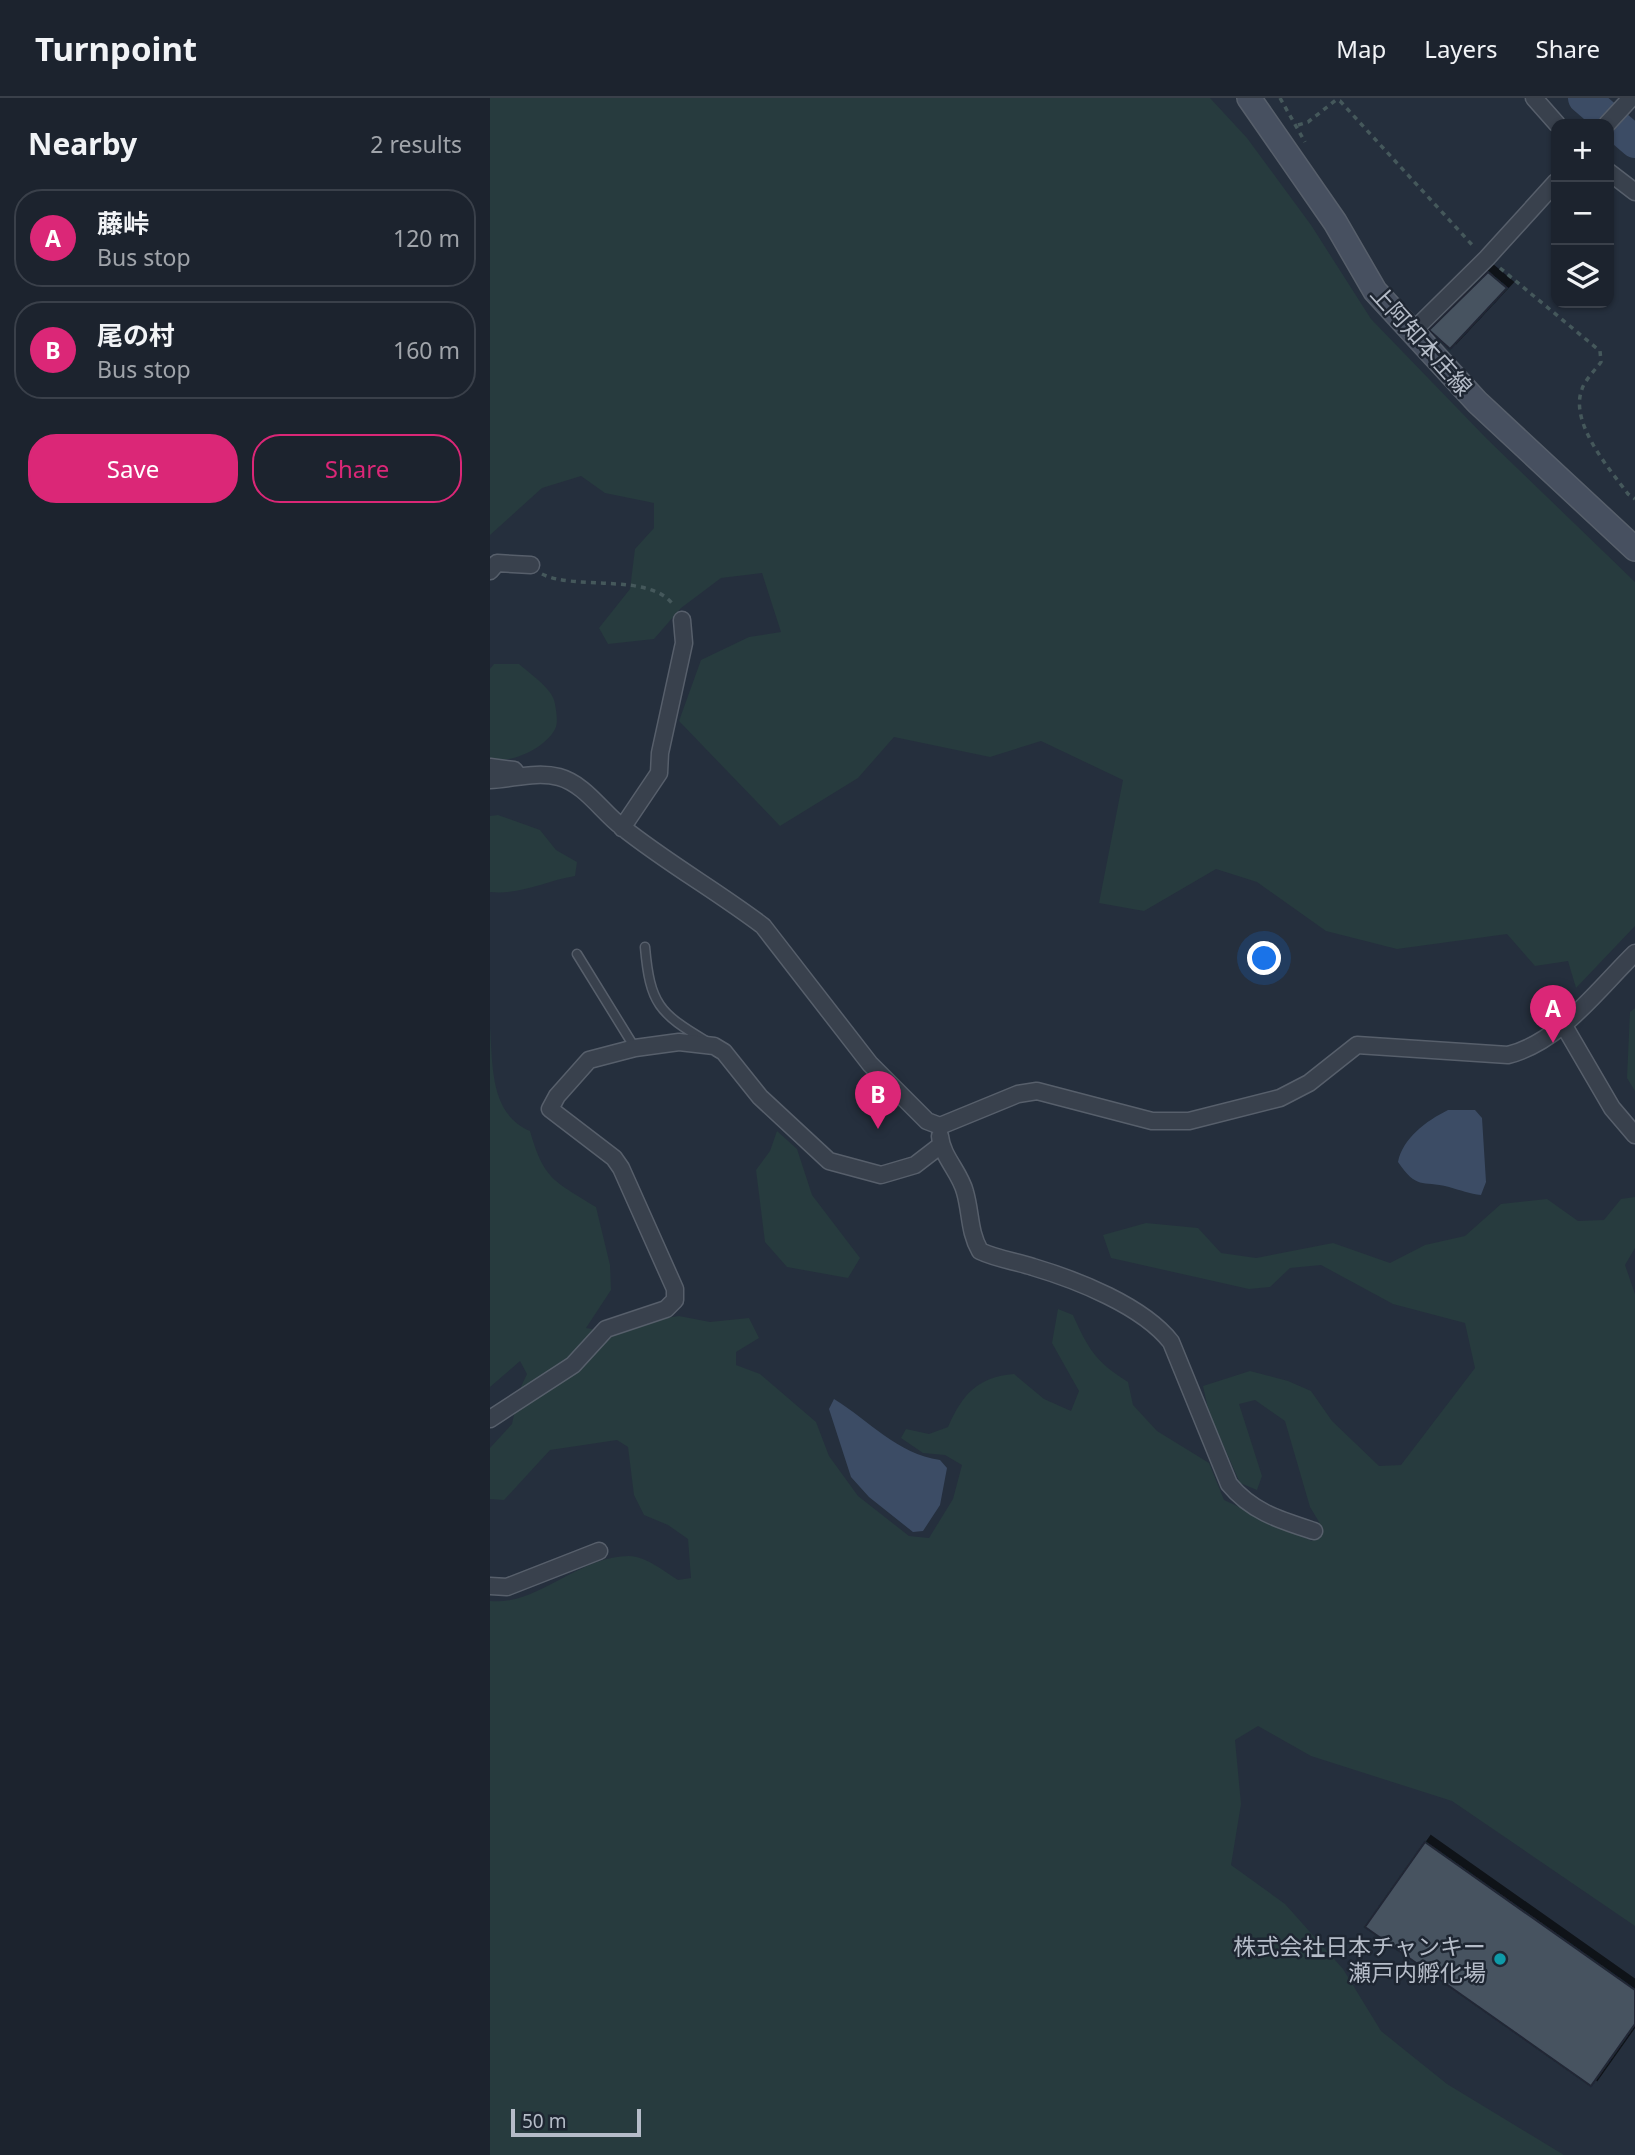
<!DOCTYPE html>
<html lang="en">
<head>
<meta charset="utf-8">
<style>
  :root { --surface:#1c232e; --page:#252b36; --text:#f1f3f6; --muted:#a0a4aa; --line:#3a404a; --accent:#db2777 }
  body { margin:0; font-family:"Noto Sans","Noto Sans JP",sans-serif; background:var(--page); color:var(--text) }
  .controls { position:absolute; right:21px; top:21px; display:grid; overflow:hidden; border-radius:14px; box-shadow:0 2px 5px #0004 }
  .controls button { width:63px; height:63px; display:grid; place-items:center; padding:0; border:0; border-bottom:2px solid var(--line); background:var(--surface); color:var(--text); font:35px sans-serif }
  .scale { position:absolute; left:21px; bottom:18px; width:130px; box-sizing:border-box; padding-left:7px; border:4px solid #b5bcc8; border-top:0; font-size:19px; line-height:24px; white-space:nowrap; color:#b5bcc8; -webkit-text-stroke:5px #1e2632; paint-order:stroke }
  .you { position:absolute; left:775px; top:861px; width:24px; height:24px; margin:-18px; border:5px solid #fff; border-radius:50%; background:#1a73e8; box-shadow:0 0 0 10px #1a73e833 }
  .badge { display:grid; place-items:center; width:46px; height:46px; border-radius:50%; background:var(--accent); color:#fff; font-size:23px; font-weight:700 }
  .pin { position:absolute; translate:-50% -58px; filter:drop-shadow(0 2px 4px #0008) }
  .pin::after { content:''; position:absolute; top:37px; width:24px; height:21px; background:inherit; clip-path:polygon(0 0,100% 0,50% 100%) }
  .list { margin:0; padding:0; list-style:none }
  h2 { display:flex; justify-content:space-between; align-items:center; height:91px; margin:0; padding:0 28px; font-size:30px }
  h2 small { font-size:23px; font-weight:400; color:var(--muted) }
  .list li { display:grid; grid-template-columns:46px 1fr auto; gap:21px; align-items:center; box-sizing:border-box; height:98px; margin:0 14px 14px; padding:0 14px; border:2px solid var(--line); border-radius:28px }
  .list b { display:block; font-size:26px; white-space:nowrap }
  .list p { margin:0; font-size:23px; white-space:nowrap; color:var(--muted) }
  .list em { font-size:23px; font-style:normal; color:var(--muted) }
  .actions { display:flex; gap:14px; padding:21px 28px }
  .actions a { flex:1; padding:16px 0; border:2px solid var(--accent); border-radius:28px; text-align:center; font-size:24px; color:var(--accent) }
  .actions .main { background:var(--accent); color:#fff }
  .icon { flex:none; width:38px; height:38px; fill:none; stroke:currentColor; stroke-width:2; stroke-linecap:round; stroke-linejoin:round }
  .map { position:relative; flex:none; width:1145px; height:2057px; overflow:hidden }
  header { display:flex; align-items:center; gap:42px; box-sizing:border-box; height:98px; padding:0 35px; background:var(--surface); border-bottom:2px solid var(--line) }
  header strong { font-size:33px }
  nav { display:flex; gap:38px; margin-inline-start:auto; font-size:24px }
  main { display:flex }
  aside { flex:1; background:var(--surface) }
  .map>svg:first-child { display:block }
  .green { fill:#273b3e }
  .water { fill:#3c4c65 }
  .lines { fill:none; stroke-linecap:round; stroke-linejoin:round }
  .river { stroke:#3c4c65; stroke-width:32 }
  .building { fill:#475261; stroke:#202834; stroke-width:2; filter:url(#shadow) }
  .service-casing { stroke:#575f6b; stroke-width:11 }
  .minor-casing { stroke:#575f6b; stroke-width:19 }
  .secondary-casing { stroke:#575f6b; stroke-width:26 }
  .path { stroke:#45585b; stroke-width:3.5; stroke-dasharray:5 5; stroke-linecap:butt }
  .service { stroke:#39414d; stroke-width:8 }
  .minor { stroke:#39414d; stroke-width:16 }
  .secondary { stroke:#475060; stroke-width:23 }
  .culture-dot { fill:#0f9aa8; stroke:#1e2632; stroke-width:2.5 }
  .labels { text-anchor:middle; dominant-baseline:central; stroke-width:5; stroke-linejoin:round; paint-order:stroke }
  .street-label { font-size:23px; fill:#b5bcc8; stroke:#1e2632 }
  .poi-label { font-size:23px; fill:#b5bcc8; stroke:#1e2632; text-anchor:end }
</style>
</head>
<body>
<header>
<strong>Turnpoint</strong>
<nav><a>Map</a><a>Layers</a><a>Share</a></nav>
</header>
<main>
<aside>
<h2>Nearby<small>2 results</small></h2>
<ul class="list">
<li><span class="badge">A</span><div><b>藤峠</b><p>Bus stop</p></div><em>120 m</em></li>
<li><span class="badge">B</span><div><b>尾の村</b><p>Bus stop</p></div><em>160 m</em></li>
</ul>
<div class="actions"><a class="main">Save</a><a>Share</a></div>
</aside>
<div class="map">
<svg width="1145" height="2057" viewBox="0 0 1145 2057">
  <defs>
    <filter id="shadow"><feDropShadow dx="6" dy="-6" stdDeviation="0" flood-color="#0009"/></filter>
  </defs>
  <rect width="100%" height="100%" fill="#252f3d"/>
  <path class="green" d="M0 0H720L757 40 821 127 881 221 997 341 1145 484V828L1086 890 1078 863 1045 868 1017 836 907 851 836 833 767 784 726 771 654 813 609 805 633 682 551 643 500 659 404 639 368 680 290 728 189 623 211 562 259 539 291 534 272 475 231 480 191 510 164 541 118 546 109 530 140 491 145 451 164 430V405L115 395 91 378 52 390 0 437Z
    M4 566H29C39 575 60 589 64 602 66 609 68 623 66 629 58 649 20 667 0 661V571Z
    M8 717 50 732 66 752 87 764 85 778C55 783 31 797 0 794V718Z
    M1145 910V993L1137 980 1140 914Z
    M0 929C3 969 0 1016 40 1033 54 1082 64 1083 106 1109L120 1167 121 1192 96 1230 119 1234 144 1225 189 1218 220 1224 259 1220 269 1240 246 1254V1267L270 1276 326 1324 339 1358 368 1398 419 1438 439 1440 463 1401 472 1367 455 1357 433 1355 411 1340 416 1331 439 1336 458 1329C472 1297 487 1279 524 1276L554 1301 581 1313 589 1293 562 1245 568 1211 583 1217C598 1251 606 1264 638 1284L643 1307 667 1333 719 1365 734 1402 822 1443 832 1429 820 1409 795 1323 765 1302 749 1306 772 1378 767 1392 750 1385 719 1315 713 1288 760 1273 798 1283 821 1293 842 1323 889 1368 911 1367 985 1270 975 1225 903 1206 831 1167 800 1170 780 1189 759 1191 621 1160 613 1137 656 1125 708 1130 731 1155 766 1160 843 1145 900 1165 935 1147 975 1138 1011 1106 1057 1101 1088 1123 1114 1122 1131 1101 1145 1099V1150L1135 1167 1145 1196V1828L962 1703 821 1658 768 1628 745 1642 751 1706 741 1767 795 1806 853 1871 891 1933 957 1986 1074 2057H0V1503C48 1508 88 1458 139 1458 155 1458 174 1473 188 1482L201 1480 198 1441 178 1427 154 1417 144 1397 138 1349 127 1342 60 1352 14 1402 0 1401V1350L22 1326 29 1293 37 1276 30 1263 0 1289Z
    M287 1033 307 1051 322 1097 370 1160 358 1180 297 1169 275 1144 266 1072 280 1053Z"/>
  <path class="water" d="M958 1012H985L992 1020 996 1084 991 1097C980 1096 970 1092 959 1089 931 1082 927 1092 908 1064 913 1040 936 1023 958 1012Z
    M344 1301C380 1323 407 1356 450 1362L457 1370 450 1407 433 1433 423 1434 379 1399 361 1379 339 1311Z"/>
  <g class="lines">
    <path class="river" d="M1094 0 1145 44"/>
  </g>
  <path class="building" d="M998 174 1017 190 960 251 939 232Z
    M935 1744 1145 1892V1926L1101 1988 875 1829Z"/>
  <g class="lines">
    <defs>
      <path id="service" d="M155 849C160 906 169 915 216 943
        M87 856 145 950"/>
      <path id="minor" d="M1044 0 1067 26
        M1117 26 1141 0
        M1119 74 1145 94
        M921 235 997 160 1066 84
        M0 473 7 465 41 467
        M0 669 24 672 28 677
        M0 682C23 681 46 673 69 679 95 686 112 714 132 729 177 765 227 793 273 828L380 966 437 1023 450 1028 528 996 547 993 662 1023H699L790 1000 819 985 867 947 1018 957C1070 944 1108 891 1145 855
        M132 730 169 675 170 655 194 545 192 522
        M1073 926 1122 1010 1145 1037
        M450 1038C452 1059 470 1074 475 1094 481 1115 479 1134 490 1153 507 1161 525 1163 543 1169 587 1182 653 1208 681 1244L739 1386C762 1414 790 1422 824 1433
        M0 1321 83 1267 116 1231 176 1211 185 1202V1191L131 1070 124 1060 60 1011 67 998 99 962 145 950 189 944 224 948 234 954 270 999 339 1063 391 1077 425 1067 451 1047
        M0 1488 17 1489 109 1453"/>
      <path id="secondary" d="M759 0 845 124 885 193 987 304 1145 451"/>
    </defs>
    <use href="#service" class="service-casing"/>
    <use href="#minor" class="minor-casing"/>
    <use href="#secondary" class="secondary-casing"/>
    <path class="path" d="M790 0 815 44
      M808 27 818 24 846 2 850 3 985 150
      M1010 170 1110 253 1111 264C1105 272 1095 282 1092 291 1079 325 1119 370 1138 396L1145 401
      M52 476C85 493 162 474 184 508"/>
    <use href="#service" class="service"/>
    <use href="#minor" class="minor"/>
    <use href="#secondary" class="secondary"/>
  </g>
  <circle class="culture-dot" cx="1010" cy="1861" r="7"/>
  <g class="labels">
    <g class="street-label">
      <text transform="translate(932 242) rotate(48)">上阿知本庄線</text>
    </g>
    <g class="poi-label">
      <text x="996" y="1848">株式会社日本チャンキー<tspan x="996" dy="26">瀬戸内孵化場</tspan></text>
    </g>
  </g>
</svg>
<div class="controls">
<button>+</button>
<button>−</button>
<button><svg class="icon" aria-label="layers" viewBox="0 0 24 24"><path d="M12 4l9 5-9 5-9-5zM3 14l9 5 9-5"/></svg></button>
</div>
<div class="scale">50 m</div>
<div class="you"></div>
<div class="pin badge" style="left:1063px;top:945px">A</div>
<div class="pin badge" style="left:388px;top:1031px">B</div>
</div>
</main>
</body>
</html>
